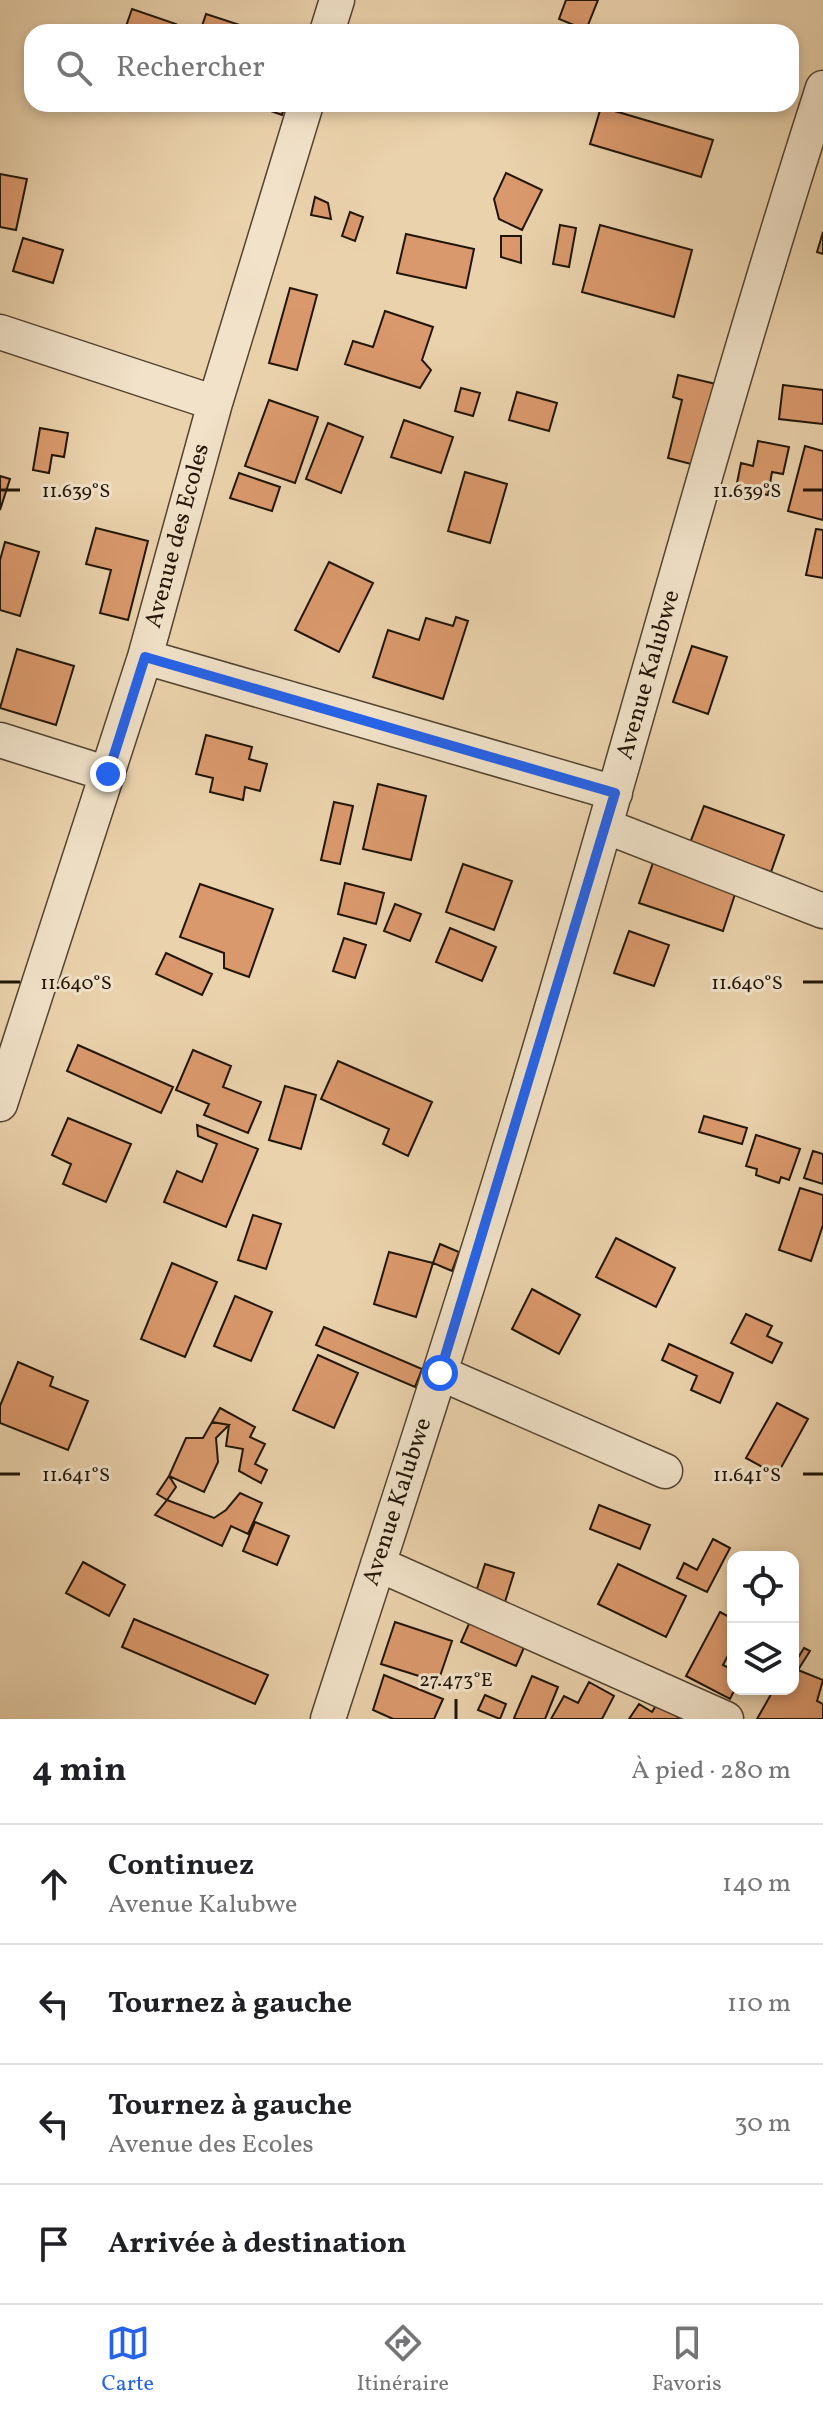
<!DOCTYPE html>
<html lang="fr">
<head>
<meta charset="utf-8">
<style>
  :root { --surface:#fff; --page:#f6f6f6; --text:#202124; --muted:#757577; --line:#e0e0e0; --accent:#2563eb }
  body { margin:0; font-family:Vollkorn,serif; background:var(--page); color:var(--text) }
  .controls { position:absolute; right:24px; bottom:24px; display:grid; overflow:hidden; border-radius:16px; box-shadow:0 4px 12px #0003 }
  .controls button { width:72px; height:72px; display:grid; place-items:center; padding:0; border:0; border-bottom:2px solid var(--line); background:var(--surface); color:var(--text); font:40px sans-serif }
  .stop { position:absolute; width:24px; height:24px; margin:-18px; border:6px solid #2563eb; border-radius:50%; background:#fff }
  .stop.end { background:#2563eb; border-color:#fff; box-shadow:0 2px 8px #0008 }
  .list { margin:0; padding:0; list-style:none }
  h2 { display:flex; justify-content:space-between; align-items:center; height:104px; margin:0; padding:0 32px; font-size:34px }
  h2 small { font-size:26px; font-weight:400; color:var(--muted) }
  .list li { display:grid; grid-template-columns:52px 1fr auto; gap:24px; align-items:center; box-sizing:border-box; height:120px; padding:0 32px; border-top:2px solid var(--line) }
  .list b { display:block; font-size:30px; white-space:nowrap }
  .list p { margin:0; font-size:26px; white-space:nowrap; color:var(--muted) }
  .list em { font-size:26px; font-style:normal; color:var(--muted) }
  .icon { flex:none; width:44px; height:44px; fill:none; stroke:currentColor; stroke-width:2; stroke-linecap:round; stroke-linejoin:round }
  .map { position:relative; flex:none; width:823px; height:1719px; overflow:hidden }
  .search { position:absolute; background:var(--surface); box-shadow:0 4px 12px #0003; left:24px; right:24px; top:24px; height:88px; display:flex; align-items:center; gap:20px; box-sizing:border-box; padding:0 28px; border-radius:24px; color:var(--muted); font-size:30px }
  .sheet { height:584px; background:var(--surface) }
  nav { display:flex; justify-content:space-around; align-items:center; box-sizing:border-box; height:112px; border-top:2px solid var(--line); background:var(--surface); font-size:22px; color:var(--muted) }
  nav a { display:grid; justify-items:center; gap:4px }
  nav .on { color:var(--accent) }
  .map>svg:first-child { display:block }
  .building { fill:#da996c; stroke:#211506; stroke-width:2 }
  .lines { fill:none; stroke-linecap:round; stroke-linejoin:round }
  .minor-casing { stroke:#534430; stroke-width:37 }
  .minor { stroke:#f1e2c9; stroke-width:34 }
  .route { stroke:#2563eb; stroke-width:10 }
  .ticks { fill:none; stroke:#211506; stroke-width:3 }
  .labels { text-anchor:middle; dominant-baseline:central; stroke-width:6; stroke-linejoin:round; paint-order:stroke }
  .street-label { font-size:24px; fill:#211506; stroke:#f1e2c9 }
  .ticks-label { font-size:20px; text-anchor:middle; fill:#211506; stroke:#f1e2c9; stroke-width:6; stroke-linejoin:round; paint-order:stroke }
</style>
</head>
<body>
<div class="map">
<svg width="823" height="1719" viewBox="0 0 823 1719">
  <rect width="100%" height="100%" fill="#ead2ac"/>
  <filter id="stains"><feTurbulence type="fractalNoise" baseFrequency=".0025" numOctaves="4"/><feColorMatrix values="0 0 0 0 .2 0 0 0 0 .09 0 0 0 0 .02 0 0 0 .5 -.17"/></filter>
  <radialGradient id="worn" r=".72"><stop offset=".6" stop-color="#630" stop-opacity="0"/><stop offset="1" stop-color="#630" stop-opacity=".3"/></radialGradient>
  <path class="building" d="M566 0H598L586 30 559 19Z
    M132 9 176 24 173 32H124Z
    M206 14 240 25 237 32H200Z
    M267 104H285L282 115 265 109Z
    M601 107 713 140 701 177 590 144Z
    M506 173 542 190 522 230 499 219 494 199Z
    M0 174 27 179 16 230 0 227Z
    M315 197 328 203 331 219 311 215Z
    M350 212 363 217 355 241 342 236Z
    M560 225 576 228 569 267 553 264Z
    M600 225 692 250 674 317 582 292Z
    M823 232V254L817 252Z
    M406 234 474 249 466 288 397 273Z
    M501 236H521V263L501 257Z
    M23 238 63 250 53 283 13 271Z
    M290 288 317 295 297 370 269 363Z
    M385 311 433 327 422 360 431 370 420 388 345 364 353 341 373 347Z
    M678 375 716 384 695 465 668 458 682 400 673 397Z
    M783 385 823 390V424L779 419Z
    M461 388 480 393 473 416 455 411Z
    M517 392 557 403 549 431 509 420Z
    M269 400 318 417 295 483 245 466Z
    M404 420 453 437 441 473 391 457Z
    M328 423 363 437 341 493 306 479Z
    M40 428 68 433 64 457 52 455 49 473 33 470Z
    M758 441 789 447 783 474 772 472 768 495 736 488 741 463 753 466Z
    M805 446 823 451V520L788 511Z
    M465 472 507 484 490 543 448 531Z
    M239 473 280 487 272 511 230 498Z
    M0 476 10 479 0 510Z
    M96 528 148 541 128 620 100 613 111 570 86 564Z
    M816 529 823 530V578L806 575Z
    M5 542 39 552 20 616 0 610V560Z
    M329 562 373 583 339 652 295 630Z
    M456 617 468 621 443 699 373 677 388 630 419 640 426 618 453 626Z
    M692 646 727 657 708 714 673 702Z
    M17 649 74 666 56 725 0 708Z
    M206 735 252 747 249 759 267 764 260 791 245 787 243 800 210 792 213 778 196 774Z
    M378 784 426 796 411 860 363 849Z
    M334 802 353 806 340 864 321 860Z
    M704 806 784 835 771 872 690 843Z
    M655 857 738 885 723 931 639 903Z
    M463 864 512 881 494 930 446 912Z
    M345 883 384 893 376 924 338 914Z
    M200 884 273 909 249 977 224 968V953L180 937Z
    M395 904 421 914 410 941 384 931Z
    M450 928 496 947 482 981 436 962Z
    M629 931 669 945 654 986 614 973Z
    M344 938 366 945 355 978 333 971Z
    M166 953 212 974 202 995 156 974Z
    M78 1045 173 1087 161 1113 67 1071Z
    M193 1050 231 1066 223 1087 261 1102 248 1133 204 1115 209 1104 176 1090Z
    M338 1061 432 1102 408 1156 383 1144 389 1129 321 1099Z
    M285 1086 316 1095 301 1149 269 1140Z
    M704 1116 747 1128 742 1144 699 1132Z
    M68 1118 131 1144 106 1202 63 1184 71 1164 52 1155Z
    M197 1125 258 1149 226 1227 164 1202 177 1171 202 1182 217 1144 198 1136Z
    M756 1135 800 1149 789 1180 781 1177 779 1183 756 1175 757 1169 746 1166Z
    M813 1151 823 1154V1184L804 1178Z
    M800 1188 823 1195V1225L811 1261 779 1250Z
    M253 1215 281 1224 266 1269 238 1260Z
    M616 1238 675 1268 656 1307 596 1277Z
    M440 1244 459 1252 452 1271 433 1263Z
    M389 1252 433 1263 416 1317 374 1304Z
    M172 1263 217 1282 185 1357 141 1339Z
    M532 1289 580 1315 559 1354 512 1329Z
    M235 1296 272 1312 251 1361 214 1346Z
    M746 1314 772 1326 767 1336 782 1343 772 1363 731 1343Z
    M324 1327 422 1369 415 1387 316 1345Z
    M669 1344 733 1373 720 1403 691 1390 697 1376 662 1360Z
    M318 1355 358 1373 334 1428 293 1410Z
    M18 1362 53 1377 50 1386 88 1401 68 1450 0 1423V1406Z
    M777 1403 808 1419 777 1475 746 1458Z
    M220 1408 255 1427 250 1437 265 1444 255 1464 267 1470 261 1483 239 1471 243 1449 226 1446 229 1425 212 1422Z
    M212 1422 229 1425 216 1438 218 1462 204 1492 169 1476 186 1438H203Z
    M169 1476 176 1487 167 1500 157 1494Z
    M240 1493 262 1503 248 1534 231 1526 222 1546 155 1515 167 1500 214 1518 226 1510Z
    M599 1505 650 1525 640 1549 590 1529Z
    M255 1522 289 1536 277 1565 243 1551Z
    M713 1539 730 1548 707 1592 677 1578 684 1563 697 1570Z
    M83 1562 125 1585 109 1616 66 1593Z
    M485 1564 514 1573 504 1605 475 1595Z
    M618 1564 686 1596 666 1637 598 1604Z
    M720 1612 733 1619V1646L723 1665 733 1670V1689H735L730 1699 686 1676Z
    M134 1619 268 1675 255 1704 122 1647Z
    M471 1619 526 1643 516 1666 461 1642Z
    M395 1622 452 1641 438 1682 381 1664Z
    M804 1648 810 1651 798 1670 823 1680 817 1701 823 1704V1719H757L774 1689H793V1666Z
    M384 1675 443 1699 434 1719H393L373 1710Z
    M532 1676 558 1687 545 1719H516L514 1718Z
    M589 1682 614 1696 602 1719H551L564 1696 578 1703Z
    M485 1695 506 1704 500 1719 478 1710Z
    M639 1704 652 1712 657 1704 681 1719H629Z"/>
  <g class="lines">
    <defs>
      <path id="minor" d="M327 32 337 0
        M0 332 215 403
        M145 657 615 793
        M0 740 108 774
        M605 826 823 911
        M0 1104 145 657 215 403 306 104
        M440 1373 665 1471
        M378 1564 726 1719
        M328 1719C409 1469 491 1219 564 967 650 674 729 379 823 88"/>
    </defs>
    <use href="#minor" class="minor-casing"/>
    <use href="#minor" class="minor"/>
  </g>
  <g class="lines">
    <path class="route" d="M108 774 145 657 615 793 440 1373"/>
  </g>
  <path class="ticks" d="M0 490H20M803 490H823M0 982H20M803 982H823M0 1474H20M803 1474H823M456 1699V1719"/>
  <g class="labels">
    <g class="street-label">
      <text transform="translate(178 536) rotate(-75)">Avenue des Ecoles</text>
      <text transform="translate(649 675) rotate(-74)">Avenue Kalubwe</text>
      <text transform="translate(398 1502) rotate(-72)">Avenue Kalubwe</text>
    </g>
  </g>
  <g class="ticks-label">
    <text x="76" y="497">11.639°S</text>
    <text x="747" y="497">11.639°S</text>
    <text x="76" y="989">11.640°S</text>
    <text x="747" y="989">11.640°S</text>
    <text x="76" y="1481">11.641°S</text>
    <text x="747" y="1481">11.641°S</text>
    <text x="456" y="1686">27.473°E</text>
  </g>
  <rect width="100%" height="100%" filter="url(#stains)"/>
  <rect width="100%" height="100%" fill="url(#worn)"/>
</svg>
<div class="controls">
<button><svg class="icon" aria-label="locate" viewBox="0 0 24 24"><circle cx="12" cy="12" r="6"/><path d="M12 2v4M12 18v4M2 12h4M18 12h4"/></svg></button>
<button><svg class="icon" aria-label="layers" viewBox="0 0 24 24"><path d="M12 4l9 5-9 5-9-5zM3 14l9 5 9-5"/></svg></button>
</div>
<div class="stop" style="left:440px;top:1373px"></div>
<div class="stop end" style="left:108px;top:774px"></div>
<div class="search"><svg class="icon" aria-label="search" viewBox="0 0 24 24"><circle cx="10" cy="10" r="6"/><path d="M15 15l6 6"/></svg>Rechercher</div>
</div>
<section class="sheet">
<h2>4 min<small>À pied · 280 m</small></h2>
<ul class="list">
<li><svg class="icon" aria-label="ahead" viewBox="0 0 24 24"><path d="M12 20V5M6 11l6-6 6 6"/></svg><div><b>Continuez</b><p>Avenue Kalubwe</p></div><em>140 m</em></li>
<li><svg class="icon" aria-label="left" viewBox="0 0 24 24"><path d="M17 20v-9H6M10 6l-5 5 5 5"/></svg><div><b>Tournez à gauche</b></div><em>110 m</em></li>
<li><svg class="icon" aria-label="left" viewBox="0 0 24 24"><path d="M17 20v-9H6M10 6l-5 5 5 5"/></svg><div><b>Tournez à gauche</b><p>Avenue des Ecoles</p></div><em>30 m</em></li>
<li><svg class="icon" aria-label="arrive" viewBox="0 0 24 24"><path d="M6 21V4h12l-3 4 3 4H6"/></svg><div><b>Arrivée à destination</b></div></li>
</ul>
</section>
<nav>
<a class="on"><svg class="icon" aria-label="map" viewBox="0 0 24 24"><path d="M3 6l6-2 6 2 6-2v14l-6 2-6-2-6 2zM9 4v14M15 6v14"/></svg>Carte</a>
<a><svg class="icon" aria-label="directions" viewBox="0 0 24 24"><path d="M12 3l9 9-9 9-9-9zM9 14v-3h6M13 9l2 2-2 2"/></svg>Itinéraire</a>
<a><svg class="icon" aria-label="saved" viewBox="0 0 24 24"><path d="M7 4h10v16l-5-4-5 4z"/></svg>Favoris</a>
</nav>
</body>
</html>
